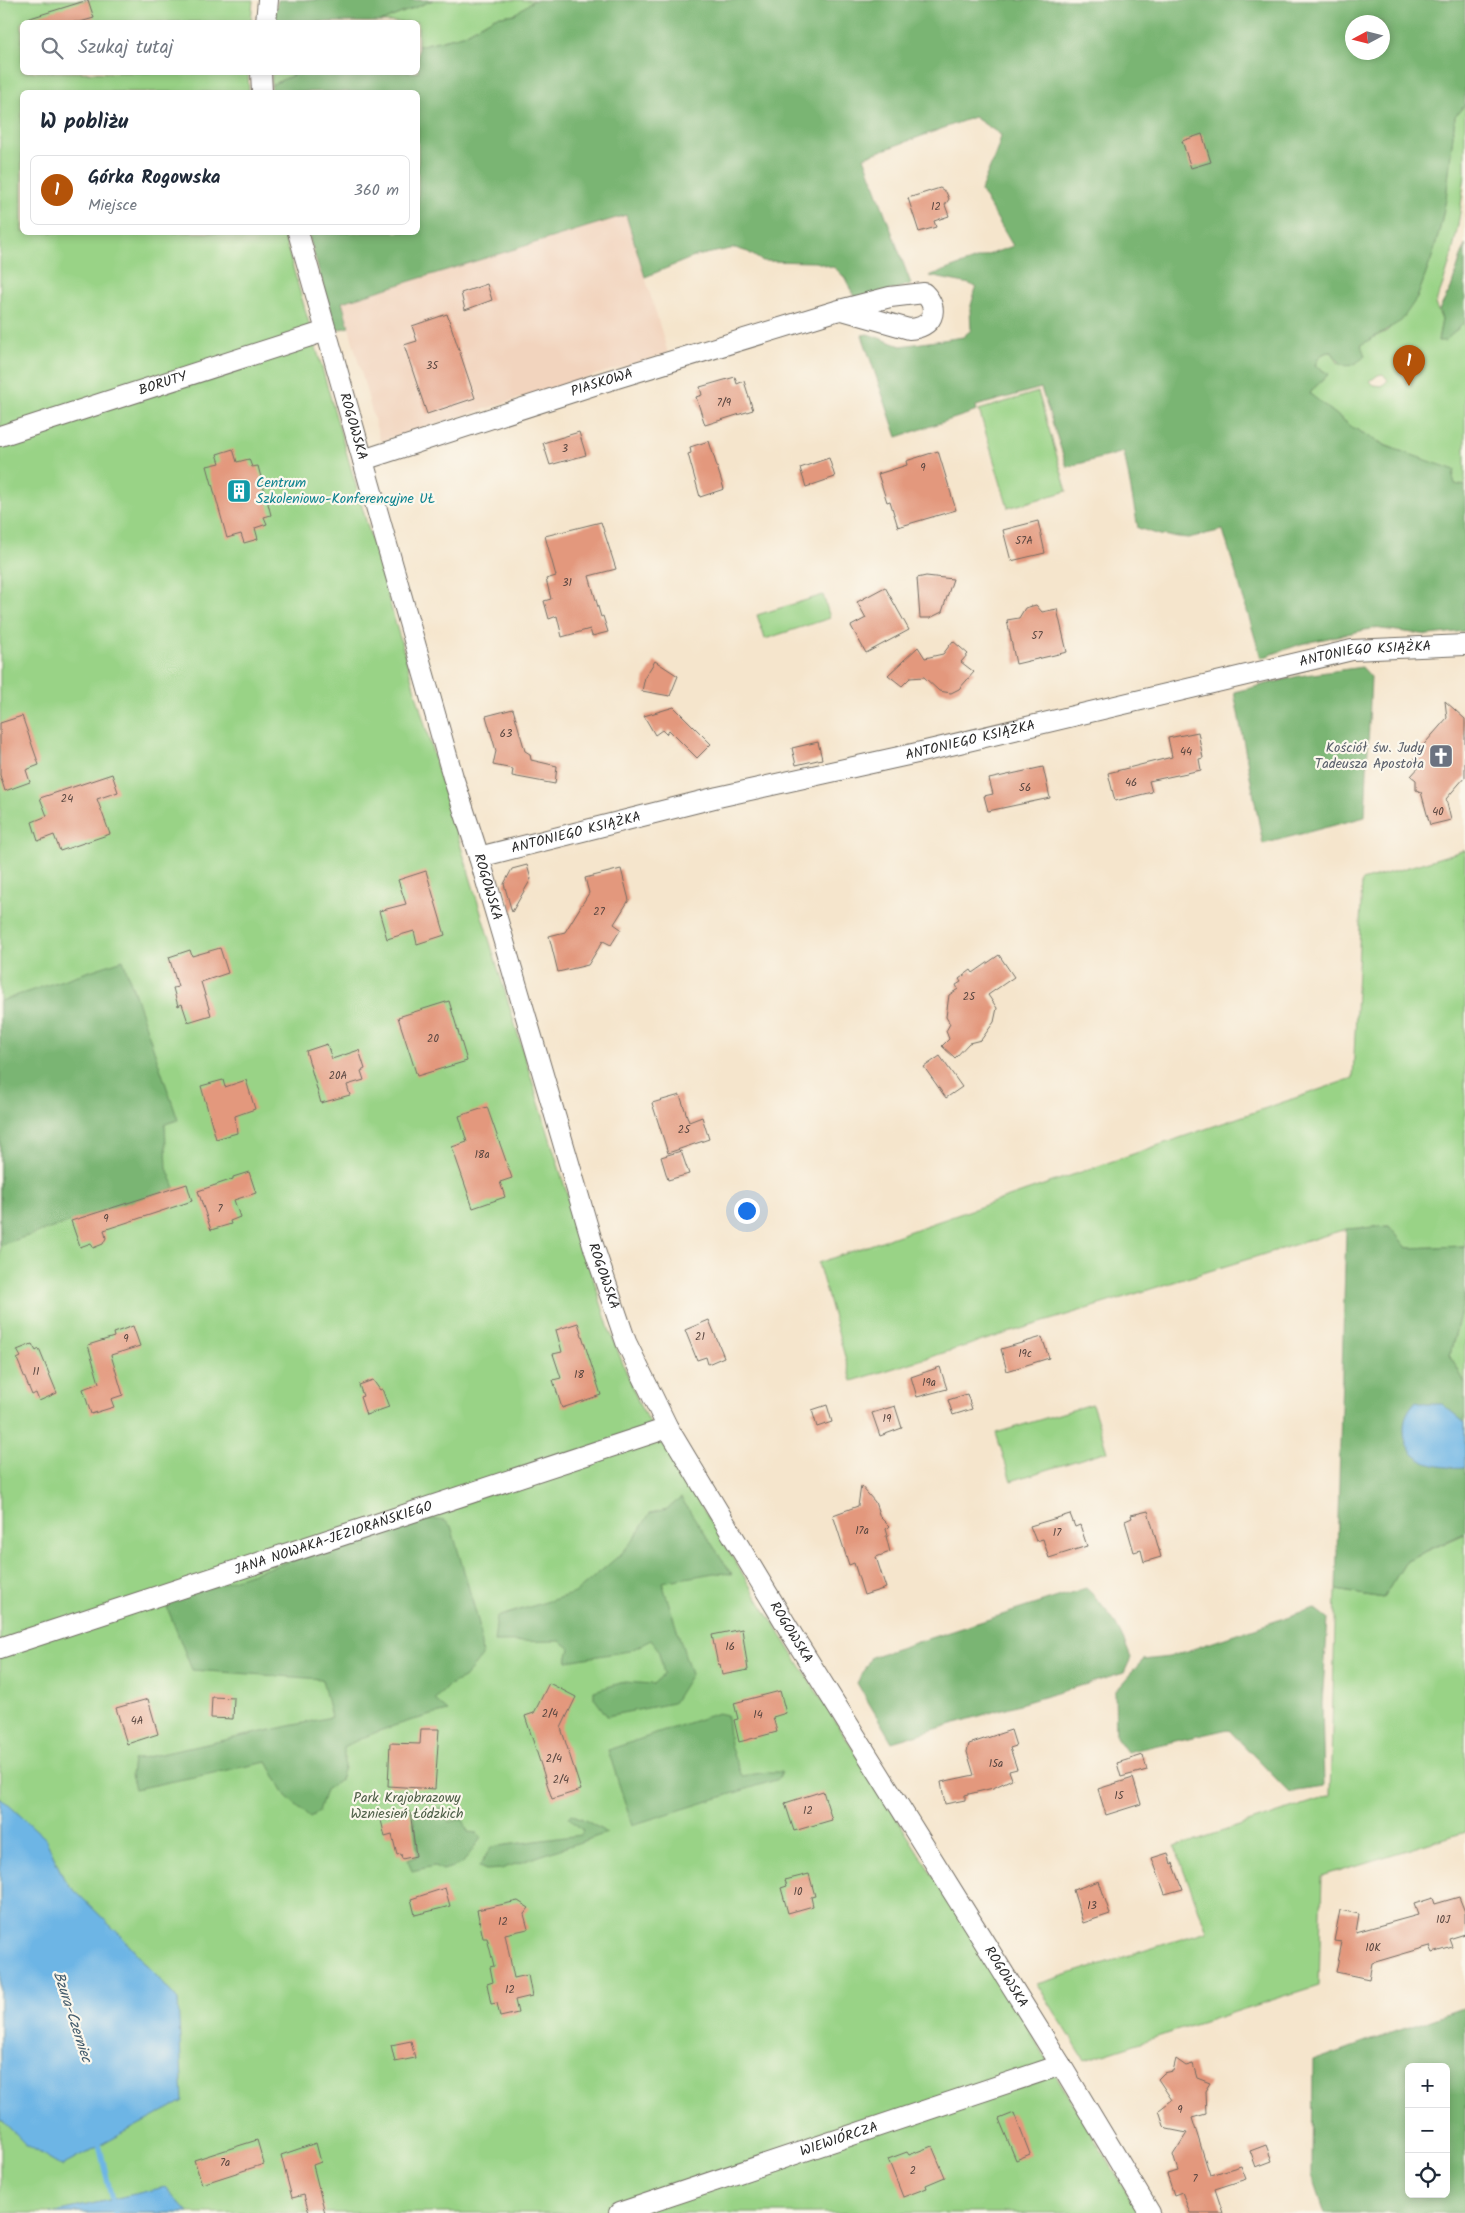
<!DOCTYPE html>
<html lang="pl">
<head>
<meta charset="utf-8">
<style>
  :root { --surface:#fff; --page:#f6f6f7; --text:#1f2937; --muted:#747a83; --line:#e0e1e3; --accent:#b45309 }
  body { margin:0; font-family:Kalam,sans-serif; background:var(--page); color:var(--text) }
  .controls { position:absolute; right:15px; bottom:15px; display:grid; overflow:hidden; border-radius:8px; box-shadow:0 2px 8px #0003 }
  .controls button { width:45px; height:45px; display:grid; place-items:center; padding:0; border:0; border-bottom:1px solid var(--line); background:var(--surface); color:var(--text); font:25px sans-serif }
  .compass { position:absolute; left:1345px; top:15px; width:45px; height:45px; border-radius:50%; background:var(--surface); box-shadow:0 2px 8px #0003; rotate:263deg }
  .you { position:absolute; left:746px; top:1210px; width:18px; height:18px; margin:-12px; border:4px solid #fff; border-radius:50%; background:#1a73e8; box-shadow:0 0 0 8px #1a73e833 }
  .badge { display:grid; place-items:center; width:32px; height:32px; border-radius:50%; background:var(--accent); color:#fff; font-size:16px; font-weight:700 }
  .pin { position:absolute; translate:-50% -41px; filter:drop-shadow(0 1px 2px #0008) }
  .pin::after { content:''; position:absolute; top:26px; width:18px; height:15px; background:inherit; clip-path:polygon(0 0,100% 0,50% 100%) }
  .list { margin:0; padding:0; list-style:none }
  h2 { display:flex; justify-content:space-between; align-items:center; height:65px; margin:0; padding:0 20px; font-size:21px }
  h2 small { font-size:16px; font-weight:400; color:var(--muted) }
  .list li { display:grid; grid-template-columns:32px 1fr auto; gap:15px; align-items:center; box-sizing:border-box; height:70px; margin:0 10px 10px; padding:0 10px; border:1px solid var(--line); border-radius:8px }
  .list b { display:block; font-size:19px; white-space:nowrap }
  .list p { margin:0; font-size:16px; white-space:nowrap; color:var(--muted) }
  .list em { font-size:16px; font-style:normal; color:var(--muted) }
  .icon { flex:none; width:28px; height:28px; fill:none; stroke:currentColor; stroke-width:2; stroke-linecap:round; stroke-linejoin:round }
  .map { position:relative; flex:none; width:1465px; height:2213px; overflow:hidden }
  .search { position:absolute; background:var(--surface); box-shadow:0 2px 8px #0003; left:20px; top:20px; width:400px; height:55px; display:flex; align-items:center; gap:12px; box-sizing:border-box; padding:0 18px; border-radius:8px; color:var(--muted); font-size:19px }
  .panel { position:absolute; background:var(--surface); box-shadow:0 2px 8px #0003; left:20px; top:90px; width:400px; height:145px; border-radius:8px }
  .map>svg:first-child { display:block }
  .built { fill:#f2d4be }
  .green { fill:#99d386; stroke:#627f58; fill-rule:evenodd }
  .forest { fill:#7ab573; stroke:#52704f; fill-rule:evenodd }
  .water { fill:#6db5e5; stroke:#4c7088 }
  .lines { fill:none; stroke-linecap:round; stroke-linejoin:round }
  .stream { stroke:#6db5e5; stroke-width:5.5 }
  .building { fill:#e3987d }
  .minor-casing { stroke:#726c63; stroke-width:22 }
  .minor { stroke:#fff; stroke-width:20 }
  .labels { text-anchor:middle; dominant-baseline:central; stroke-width:4.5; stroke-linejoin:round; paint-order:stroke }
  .number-label { font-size:11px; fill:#594640 }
  .street-label { font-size:14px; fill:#2b2b2b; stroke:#fbf7ec }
  .culture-label { font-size:14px; fill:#0d838f; stroke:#fbf7ec; text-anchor:start }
  .worship-label { font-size:14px; fill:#5b616d; stroke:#fbf7ec; text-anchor:end }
  .park-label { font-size:14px; fill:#4c5d46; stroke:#fbf7ec }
  .water-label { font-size:15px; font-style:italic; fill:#425b6c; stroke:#fbf7ec }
</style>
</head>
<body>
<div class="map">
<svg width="1465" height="2213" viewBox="0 0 1465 2213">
  <rect width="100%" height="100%" fill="#fbf7ec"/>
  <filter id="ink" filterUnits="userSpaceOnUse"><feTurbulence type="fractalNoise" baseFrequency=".02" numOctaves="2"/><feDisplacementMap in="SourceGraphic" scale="10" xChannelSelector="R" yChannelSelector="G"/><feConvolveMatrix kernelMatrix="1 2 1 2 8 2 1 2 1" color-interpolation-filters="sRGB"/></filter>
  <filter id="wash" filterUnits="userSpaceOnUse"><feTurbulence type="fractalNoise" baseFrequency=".0096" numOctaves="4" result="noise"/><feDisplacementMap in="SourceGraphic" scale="20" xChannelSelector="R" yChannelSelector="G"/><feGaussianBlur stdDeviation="1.12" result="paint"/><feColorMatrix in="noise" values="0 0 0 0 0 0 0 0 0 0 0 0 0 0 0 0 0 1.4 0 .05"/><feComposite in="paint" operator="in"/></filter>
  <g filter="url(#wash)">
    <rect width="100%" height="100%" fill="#f5e5cc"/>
    <path class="built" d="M626 214 668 353 380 441 342 302Z"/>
    <path class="green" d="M0 0H253L251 22H22V72L248 73 249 92H22V232L283 233 444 791 530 1074 609 1329 640 1406 753 1591 1000 1982 1139 2213H0Z
      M433 0H534L515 14 495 17 463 35 418 46V22H380Z
      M272 73H298L271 85Z
      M1465 105C1465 128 1465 152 1465 174 1460 219 1453 263 1435 304L1442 320 1438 340 1465 322V486L1455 484 1453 477 1455 471 1387 446 1352 427 1310 394 1312 390 1329 374 1315 366C1318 357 1322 352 1332 352L1338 363 1368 340 1387 331 1417 298 1432 257 1440 228 1446 199 1455 116ZM1383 374 1388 380 1382 386 1374 385 1370 381 1378 375Z
      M1038 392 1067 491 1008 508 979 410Z
      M823 595 830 618 765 639 757 615Z
      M1465 850V1246L1407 1248 1389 1226 1346 1229 852 1381 818 1263 1353 1078 1362 881Z
      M1465 1294V1383L1450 1355Z
      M1092 1404 1107 1451 1011 1481 996 1433Z
      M1465 1534V1832L1322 1876 1319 1985 1085 2060 1037 1984 1207 1931 1175 1847 1330 1796 1336 1590 1383 1598 1407 1560Z"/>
    <path class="forest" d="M278 0H433L380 22H273Z
      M534 0H1465V105L1455 116 1446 199 1440 228 1432 257 1417 298 1401 321 1361 345 1365 356C1350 370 1342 369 1332 352 1322 352 1318 357 1315 366L1329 374 1312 390 1310 394 1352 427 1386 446 1455 470 1453 477 1455 484 1465 486V631L1429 635 1374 628 1301 644 1261 658 1223 530 1188 538 1160 535 1138 528 1124 452 1067 467 1041 388 976 406 977 411 897 437 862 335 868 334 901 346 963 337 971 330 970 309 976 288 970 284 929 276 1013 246 981 191C986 172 998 154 1001 135L974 117 864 157 911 284 863 299 854 296 845 278 835 268 816 262 762 261 748 252 735 248 696 256 645 277 626 215 342 302 349 327 336 330 308 233 418 232V92H272L271 85 298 73 418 72V46L463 35 495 17 515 14ZM1352 22H1382V52H1352Z
      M1465 244V322L1445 341H1438L1442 320 1439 310 1451 288Z
      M1362 667 1371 677 1365 817 1263 844 1234 692 1299 676Z
      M123 960 178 1120 165 1124 167 1168 175 1188 0 1245V1001Z
      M1389 1226 1407 1248 1465 1246V1294L1450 1355 1465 1383V1533L1407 1560 1383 1598 1336 1590 1346 1229Z
      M681 1498 732 1574 714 1573 662 1582 691 1674 673 1703 607 1716 594 1698V1691L624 1682 653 1684 664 1674 658 1649 651 1640 629 1651 567 1661 570 1648 560 1641 494 1642 497 1617 575 1593 621 1554 635 1538 650 1513 667 1509Z
      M422 1518 445 1521 451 1526 479 1624 482 1656 464 1678 449 1685 435 1700 448 1711C412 1720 377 1729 344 1747V1767L340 1780 326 1790 319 1812 310 1817 286 1796 267 1762 135 1789 131 1775 133 1760 331 1717 322 1679 192 1670 165 1602Z
      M1086 1588C1110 1610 1119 1628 1131 1658L1124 1673 892 1742 857 1683 871 1657Z
      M1314 1608 1328 1619 1322 1703 1324 1787 1289 1792 1228 1729 1127 1752 1116 1737 1115 1691 1143 1660 1169 1657Z
      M718 1713 727 1715 730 1746 742 1776 768 1772H782L779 1779 632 1825 608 1750Z
      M445 1807 449 1822 463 1819 468 1832 477 1833 481 1838 462 1864 443 1870 434 1866 412 1871 408 1860 418 1856 413 1816Z
      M571 1814 585 1820 607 1833 501 1869 486 1870 479 1867 491 1847 580 1835 583 1831 568 1817Z
      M1465 2007V2213H1325L1312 2175 1313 2061ZM1409 2067H1446V2194H1409Z"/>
    <path class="water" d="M1416 1401 1426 1404H1442L1465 1423V1467C1437 1469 1404 1463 1404 1429 1404 1417 1408 1410 1416 1401Z
      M0 1797 45 1838 65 1881 120 1935 178 2000 183 2101 62 2166 25 2144 0 2118Z
      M165 2187 189 2213H51H52Z"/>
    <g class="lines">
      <path class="stream" d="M98 2140 115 2213"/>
    </g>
    <g id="blocks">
      <path class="building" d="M88 0 94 18 80 22H27V19Z
        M1202 134 1211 162 1191 168 1182 141Z
        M940 188 946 192 949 199 945 205 949 216 934 221 936 227 919 232 908 198Z
        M487 284 492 300 465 310 461 293Z
        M447 314 475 398 427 414 404 345 417 341 412 326Z
        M735 377 737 384 744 381 753 410 705 425 696 397 702 395 700 387Z
        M579 432 586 455 550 465 543 443Z
        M709 441 724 489 700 497 688 454 691 453 690 447Z
        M233 449 237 462 249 459 252 467 258 466 271 515 264 517 267 524 255 528 258 539 244 543 241 534 227 538 207 466 220 463 217 454Z
        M938 451 956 510 898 527 890 501 887 502 878 474 907 465 906 461Z
        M829 458 835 477 806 487 800 468Z
        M1038 521 1045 553 1011 561 1003 530Z
        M601 522 616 569 589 576 601 617 603 616 608 632 592 636 590 629 562 637 557 616 549 619 544 601 551 599 546 579 556 576 545 536Z
        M926 576 953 579 942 612 930 618H920L917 578Z
        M885 587 909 630 866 653 851 626 866 618 857 602Z
        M1036 605 1042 612 1057 609 1067 652 1016 664 1007 620 1019 618 1025 608Z
        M953 641 968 654 961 662 974 672 959 689 951 693 939 691 924 677 910 678 902 686 888 675 918 647 925 658 943 654Z
        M655 661 678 676 670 696 642 691 645 677Z
        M1445 701 1465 719V777L1446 799 1451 820 1430 825 1421 792 1416 790V780L1411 776 1420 766 1413 760 1421 752 1419 750 1447 718Z
        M674 707 711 744 697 758 669 730 666 734 662 730 655 735 644 716Z
        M513 709 525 751 530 754 531 760 557 766 555 784 512 776 513 769 493 765 496 751 486 716Z
        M22 716 39 765 26 770 30 782 5 791 0 775V723Z
        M1198 732 1203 758 1199 759 1201 770 1149 781 1152 792 1115 801 1108 773 1172 757 1168 738Z
        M818 742 822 759 796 765 792 748Z
        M1043 767 1050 798 988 811 984 796 993 794 989 779Z
        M112 774 118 792 97 799 110 834 60 851 54 835 38 841 32 822 47 816 40 798Z
        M527 865 531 879 512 912 504 884 512 869Z
        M621 869 629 900 614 924 621 929 611 945 603 941 588 965 558 972 549 936 565 932 589 893 585 878Z
        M426 871 445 935 417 944 414 931 387 939 379 911 406 904 398 880Z
        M220 948 228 973 201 982 211 1015 188 1022 182 1004 178 1006 173 988 178 987 169 957 190 950 192 956Z
        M999 955 1014 977 988 995 997 1008 994 1022 981 1040 969 1043 955 1058 942 1046 949 1039 946 1031 950 1024 946 1017 949 995 958 989 956 985 961 982 959 979 971 970 973 973Z
        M449 1001 467 1061 417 1076 398 1017Z
        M327 1044 332 1059 359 1050 365 1069 361 1071 364 1080 347 1085 350 1095 321 1103 306 1051Z
        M940 1056 962 1087 946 1098 924 1067Z
        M223 1080 225 1087 246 1080 255 1109 235 1116 237 1133 216 1139 201 1086Z
        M680 1095 689 1122 702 1117 709 1139 668 1153 652 1103Z
        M487 1107 512 1178 500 1182 505 1197 473 1208 452 1147 467 1142 459 1116Z
        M681 1151 689 1174 668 1180 661 1157Z
        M249 1172 256 1193 234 1200 240 1217 230 1221 231 1224 211 1230 198 1191 233 1179V1177Z
        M187 1184 192 1201 104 1230 106 1238 103 1244 93 1248 91 1243 80 1247 71 1221Z
        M709 1320 724 1357 708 1364 706 1357 697 1360 685 1330Z
        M578 1323 601 1395 562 1408 553 1380 561 1378 553 1354 562 1352 556 1330Z
        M133 1326 140 1346 111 1355 123 1395 111 1399 114 1407 91 1414 83 1389 99 1383 88 1345 114 1337 113 1333Z
        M1042 1337 1049 1358 1007 1371 1001 1349Z
        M32 1344 36 1351 39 1349 57 1393 39 1401 36 1393 32 1395 17 1359 21 1357 17 1350Z
        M940 1367 947 1389 917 1397 911 1377Z
        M373 1380 380 1390 382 1389 389 1407 366 1415 360 1397 363 1396 359 1385Z
        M967 1394 972 1409 953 1415 948 1400Z
        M827 1405 832 1422 817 1427 812 1410Z
        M895 1406 902 1428 880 1436 872 1413Z
        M861 1486 875 1502 880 1517 889 1526 886 1529 888 1536H886L890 1552 876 1557 886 1588 864 1595 854 1563 849 1565 833 1515 858 1506Z
        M1148 1511 1161 1557 1144 1562 1141 1550 1134 1552 1125 1521 1132 1518 1131 1515Z
        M1070 1514 1075 1527 1080 1525 1087 1546 1049 1558 1043 1539 1036 1541 1030 1526Z
        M742 1629 748 1670 722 1675 720 1664 718 1665 712 1635Z
        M549 1683 576 1697 561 1728 581 1790 552 1799 525 1716 534 1713Z
        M780 1691 786 1713 773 1717 777 1732 739 1742 734 1720 738 1719 734 1703Z
        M212 1697 234 1698 233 1719 211 1718Z
        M148 1699 158 1734 127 1744 116 1708Z
        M421 1729H439L435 1789 388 1786 390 1743 420 1744Z
        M1011 1730 1016 1746 1010 1748 1017 1769 1009 1771 1012 1779 993 1788 965 1795V1800L945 1804 941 1782 974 1775 967 1752 969 1744Z
        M1143 1755 1147 1770 1121 1777 1117 1763Z
        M1133 1778 1141 1804 1106 1815 1098 1789Z
        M823 1791 832 1820 794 1831 785 1803Z
        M410 1811 416 1856 402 1859 401 1854 397 1855 392 1835 385 1837 381 1820Z
        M1168 1853 1171 1864 1173 1863 1183 1889 1165 1894 1152 1858Z
        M809 1874 815 1896 811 1897 813 1906 788 1913 781 1888 787 1886 785 1880Z
        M1099 1881 1110 1914 1083 1923 1073 1890Z
        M445 1888 450 1906 415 1915 411 1899Z
        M1459 1897 1465 1912V1934L1449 1939 1452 1947 1433 1953 1430 1946 1372 1963 1369 1979 1336 1972 1342 1942 1334 1941 1340 1910 1359 1914 1356 1932 1418 1915 1414 1904 1433 1898 1435 1904Z
        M518 1901 529 1908 524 1914 528 1929 505 1934 514 1978 528 1975 532 1996 515 2000 518 2013 500 2017 497 2003 491 2004 487 1984 493 1982 490 1967 494 1966 487 1938H483L477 1910Z
        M411 2041 415 2058 395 2062 391 2045Z
        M1176 2059 1186 2066 1193 2064 1197 2078 1210 2083 1205 2091 1206 2114 1192 2118 1210 2175 1241 2166 1246 2179 1215 2189 1223 2213H1190L1182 2192 1174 2195 1167 2174 1178 2171 1173 2155 1187 2133 1167 2129 1164 2126 1159 2110 1172 2100 1158 2079 1164 2073 1173 2071Z
        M1014 2113 1030 2154 1016 2160 999 2119Z
        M257 2140 264 2164 202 2184 194 2160Z
        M316 2143 321 2162 313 2165 325 2213H309L304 2195 292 2198 281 2155Z
        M1266 2145 1272 2161 1256 2167 1250 2151Z
        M932 2146 945 2177 926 2185 927 2188 903 2197 888 2159 907 2152 909 2155Z"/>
    </g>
  </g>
  <g filter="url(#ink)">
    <use href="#blocks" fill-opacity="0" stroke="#726c63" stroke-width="1"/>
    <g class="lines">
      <defs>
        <g id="minor">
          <path d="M266 22 268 0"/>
          <path d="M261 72 262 92"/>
          <path id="s1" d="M298 232 453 777 479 857 594 1248 626 1342 668 1428 793 1636 1061 2065 1150 2213"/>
          <path id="s2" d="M0 436 326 331"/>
          <path id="s3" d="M363 460 597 384 836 311 890 297 924 293C941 310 932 328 909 329L842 310"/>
          <path id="s4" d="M479 857 718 797 917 753 1352 650 1465 645"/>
          <path id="s5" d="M0 1648 668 1428"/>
          <path id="s6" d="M619 2213 1061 2065"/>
        </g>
      </defs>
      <use href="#minor" class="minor-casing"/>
      <use href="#minor" class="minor"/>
    </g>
  </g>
  <defs>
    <symbol id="building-square" viewBox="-11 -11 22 22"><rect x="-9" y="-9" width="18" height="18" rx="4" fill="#0f9aa8" stroke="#fbf7ec"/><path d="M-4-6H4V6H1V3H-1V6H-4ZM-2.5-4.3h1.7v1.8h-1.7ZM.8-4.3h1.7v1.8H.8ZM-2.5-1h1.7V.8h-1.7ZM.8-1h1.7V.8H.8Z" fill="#fff"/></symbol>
    <symbol id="church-square" viewBox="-11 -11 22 22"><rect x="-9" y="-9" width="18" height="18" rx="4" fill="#6b7280" stroke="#fbf7ec"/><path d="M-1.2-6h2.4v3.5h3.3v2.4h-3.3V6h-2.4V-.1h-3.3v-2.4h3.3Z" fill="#fff"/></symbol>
  </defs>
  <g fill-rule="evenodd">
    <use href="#building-square" x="225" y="477" width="28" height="28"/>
    <use href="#church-square" x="1427" y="742" width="28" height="28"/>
  </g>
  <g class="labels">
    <g class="number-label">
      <text x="936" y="207">12</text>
      <text x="432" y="366">35</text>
      <text x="724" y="403">7/9</text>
      <text x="565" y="449">3</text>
      <text x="923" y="468">9</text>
      <text x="1024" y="541">57A</text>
      <text x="567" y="583">31</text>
      <text x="1037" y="636">57</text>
      <text x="506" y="734">63</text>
      <text x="1186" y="752">44</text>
      <text x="1131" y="783">46</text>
      <text x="1025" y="788">56</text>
      <text x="67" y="799">24</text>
      <text x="1438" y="812">40</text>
      <text x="599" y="912">27</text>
      <text x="969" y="997">25</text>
      <text x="433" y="1039">20</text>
      <text x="338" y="1076">20A</text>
      <text x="684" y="1130">25</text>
      <text x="482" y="1155">18a</text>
      <text x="220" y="1209">7</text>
      <text x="106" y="1219">9</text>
      <text x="700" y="1337">21</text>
      <text x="126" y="1339">9</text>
      <text x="1025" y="1354">19c</text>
      <text x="36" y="1372">11</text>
      <text x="579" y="1375">18</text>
      <text x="929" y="1383">19a</text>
      <text x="887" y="1419">19</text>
      <text x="862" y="1531">17a</text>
      <text x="1057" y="1533">17</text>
      <text x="730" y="1647">16</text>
      <text x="550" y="1714">2/4</text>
      <text x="758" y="1715">14</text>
      <text x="137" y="1721">4A</text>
      <text x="554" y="1759">2/4</text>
      <text x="996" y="1764">15a</text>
      <text x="561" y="1780">2/4</text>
      <text x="1119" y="1796">15</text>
      <text x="808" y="1811">12</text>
      <text x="798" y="1892">10</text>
      <text x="1092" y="1906">13</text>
      <text x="1443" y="1920">10J</text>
      <text x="503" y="1922">12</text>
      <text x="1373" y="1948">10K</text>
      <text x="510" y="1990">12</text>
      <text x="1180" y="2110">9</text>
      <text x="225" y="2163">7a</text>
      <text x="913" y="2171">2</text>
      <text x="1195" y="2179">7</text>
    </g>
    <g class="street-label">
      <text stroke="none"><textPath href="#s2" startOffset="171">BORUTY</textPath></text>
      <text stroke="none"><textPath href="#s3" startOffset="251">PIASKOWA</textPath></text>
      <text stroke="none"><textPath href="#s1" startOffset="202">ROGOWSKA</textPath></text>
      <text stroke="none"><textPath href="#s4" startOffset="910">ANTONIEGO KSIĄŻKA</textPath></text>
      <text stroke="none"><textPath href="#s4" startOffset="505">ANTONIEGO KSIĄŻKA</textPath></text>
      <text stroke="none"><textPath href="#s4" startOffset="100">ANTONIEGO KSIĄŻKA</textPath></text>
      <text stroke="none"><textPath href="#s1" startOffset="682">ROGOWSKA</textPath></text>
      <text stroke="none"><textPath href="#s1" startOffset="1088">ROGOWSKA</textPath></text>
      <text stroke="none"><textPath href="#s5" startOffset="351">JANA NOWAKA-JEZIORAŃSKIEGO</textPath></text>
      <text stroke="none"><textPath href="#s1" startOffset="1492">ROGOWSKA</textPath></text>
      <text stroke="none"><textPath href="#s1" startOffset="1898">ROGOWSKA</textPath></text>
      <text stroke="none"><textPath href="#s6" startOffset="232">WIEWIÓRCZA</textPath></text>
    </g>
    <g class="culture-label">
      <text x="256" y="483">Centrum<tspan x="256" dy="16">Szkoleniowo-Konferencyjne UŁ</tspan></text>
    </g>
    <g class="worship-label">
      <text x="1424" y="748">Kościół św. Judy<tspan x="1424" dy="16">Tadeusza Apostoła</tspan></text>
    </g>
    <g class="park-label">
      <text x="407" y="1798">Park Krajobrazowy<tspan x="407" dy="16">Wzniesień Łódzkich</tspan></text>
    </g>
    <g class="water-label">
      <text transform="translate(72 2017) rotate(72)">Bzura-Czerniec</text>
    </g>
  </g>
</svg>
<div class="controls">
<button>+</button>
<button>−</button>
<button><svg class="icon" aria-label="locate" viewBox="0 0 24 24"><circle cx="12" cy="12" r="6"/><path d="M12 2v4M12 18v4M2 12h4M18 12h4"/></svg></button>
</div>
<svg class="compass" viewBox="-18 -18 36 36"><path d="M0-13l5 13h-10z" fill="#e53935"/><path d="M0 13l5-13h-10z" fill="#747a83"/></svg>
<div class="you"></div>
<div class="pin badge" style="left:1409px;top:386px">1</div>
<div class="search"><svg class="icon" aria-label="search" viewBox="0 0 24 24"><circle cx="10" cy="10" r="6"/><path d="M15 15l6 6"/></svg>Szukaj tutaj</div>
<section class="panel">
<h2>W pobliżu<small></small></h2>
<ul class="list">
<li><span class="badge">1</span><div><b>Górka Rogowska</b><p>Miejsce</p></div><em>360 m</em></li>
</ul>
</section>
</div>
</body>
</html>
